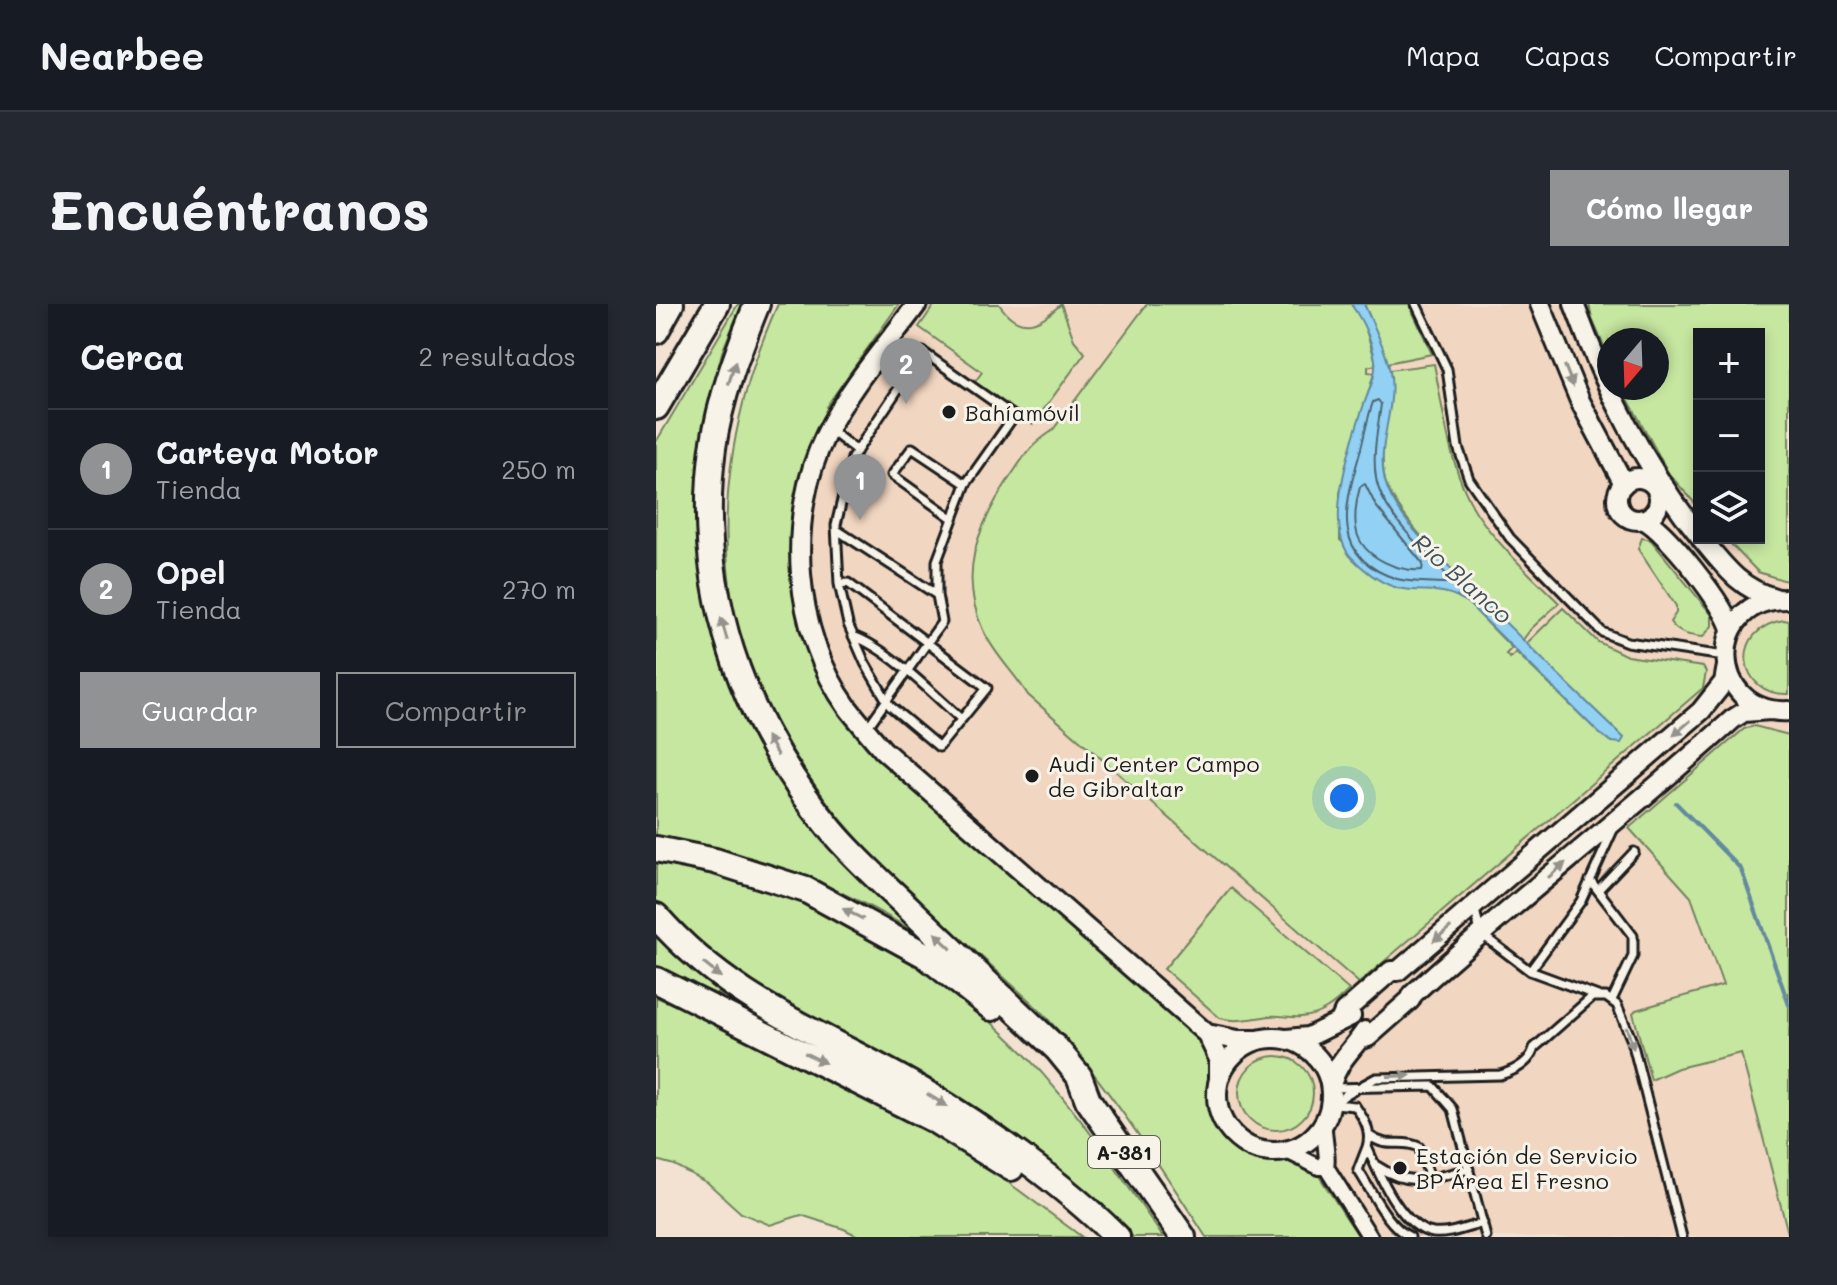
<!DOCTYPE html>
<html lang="es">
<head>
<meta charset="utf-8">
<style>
  :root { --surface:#171b24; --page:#242831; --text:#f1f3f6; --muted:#9ea1a6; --line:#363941; --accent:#919294 }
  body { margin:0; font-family:Mali,sans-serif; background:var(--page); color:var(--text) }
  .controls { position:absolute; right:24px; top:24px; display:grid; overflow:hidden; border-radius:0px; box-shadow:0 4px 12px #0003 }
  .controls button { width:72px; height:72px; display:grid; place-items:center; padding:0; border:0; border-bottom:2px solid var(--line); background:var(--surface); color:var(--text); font:40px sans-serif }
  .compass { position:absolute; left:941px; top:24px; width:72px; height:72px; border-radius:50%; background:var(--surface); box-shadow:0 4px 12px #0003; rotate:199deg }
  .you { position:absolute; left:688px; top:494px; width:28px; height:28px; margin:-20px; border:6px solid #fff; border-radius:50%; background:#1a73e8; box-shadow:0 0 0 12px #1a73e833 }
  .badge { display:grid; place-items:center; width:52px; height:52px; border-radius:50%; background:var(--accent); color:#fff; font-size:26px; font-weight:700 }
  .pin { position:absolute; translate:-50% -66px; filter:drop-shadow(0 2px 4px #0008) }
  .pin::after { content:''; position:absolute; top:42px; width:28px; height:24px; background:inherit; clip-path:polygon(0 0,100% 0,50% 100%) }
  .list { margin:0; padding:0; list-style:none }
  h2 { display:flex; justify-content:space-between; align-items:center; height:104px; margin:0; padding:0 32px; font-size:34px }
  h2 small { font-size:26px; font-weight:400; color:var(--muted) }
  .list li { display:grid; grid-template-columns:52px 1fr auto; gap:24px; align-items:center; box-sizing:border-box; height:120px; padding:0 32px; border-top:2px solid var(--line) }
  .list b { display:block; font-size:30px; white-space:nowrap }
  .list p { margin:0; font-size:26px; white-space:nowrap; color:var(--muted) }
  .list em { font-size:26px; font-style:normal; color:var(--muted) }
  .actions { display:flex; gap:16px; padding:24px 32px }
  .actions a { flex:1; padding:18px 0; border:2px solid var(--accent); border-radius:0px; text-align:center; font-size:28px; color:var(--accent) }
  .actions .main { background:var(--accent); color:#fff }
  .icon { flex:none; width:44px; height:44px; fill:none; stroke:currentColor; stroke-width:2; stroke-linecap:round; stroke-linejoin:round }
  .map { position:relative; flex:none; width:1133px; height:933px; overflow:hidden; border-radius:0px }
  header { display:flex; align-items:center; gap:48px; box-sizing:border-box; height:112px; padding:0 40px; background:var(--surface); border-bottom:2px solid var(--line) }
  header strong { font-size:38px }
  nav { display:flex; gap:44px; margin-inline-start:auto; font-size:28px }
  .intro { display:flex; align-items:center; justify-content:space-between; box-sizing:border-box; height:192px; padding:0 48px }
  h1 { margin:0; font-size:56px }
  .button { padding:20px 36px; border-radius:0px; background:var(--accent); color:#fff; font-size:28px; font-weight:700 }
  main { display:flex; gap:48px; padding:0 48px }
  aside { flex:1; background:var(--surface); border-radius:0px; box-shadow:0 4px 12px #0003 }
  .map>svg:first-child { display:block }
  .built { fill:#f1d6c1 }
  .green { fill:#c6e7a0; stroke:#71825e; stroke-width:2 }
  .water { fill:#92d1f3; stroke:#63899d; stroke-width:2 }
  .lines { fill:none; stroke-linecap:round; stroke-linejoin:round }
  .shore { stroke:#4b6472; stroke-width:2 }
  .stream { stroke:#63899d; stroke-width:4 }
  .lane-casing { stroke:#1c1c1c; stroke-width:13 }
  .street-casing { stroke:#1c1c1c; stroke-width:20 }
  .secondary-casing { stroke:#1c1c1c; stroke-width:24 }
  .highway-casing { stroke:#1c1c1c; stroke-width:30 }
  .lane { stroke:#f7f3e8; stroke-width:7 }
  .street { stroke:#f7f3e8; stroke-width:14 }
  .secondary { stroke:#f7f3e8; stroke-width:18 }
  .highway { stroke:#f7f3e8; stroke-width:24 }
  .oneway { fill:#94928c }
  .poi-dot { fill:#1c1c1c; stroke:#f7f3e8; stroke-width:3 }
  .labels { text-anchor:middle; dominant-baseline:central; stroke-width:6; stroke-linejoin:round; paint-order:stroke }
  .shield { fill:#f7f3e8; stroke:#5e5c59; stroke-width:2 }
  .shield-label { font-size:20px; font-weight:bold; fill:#1c1c1c }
  .poi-label { font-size:22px; fill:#1c1c1c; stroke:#f7f3e8; text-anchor:start }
  .water-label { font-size:24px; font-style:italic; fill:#3f525c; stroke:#f7f3e8 }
</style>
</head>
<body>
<header>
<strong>Nearbee</strong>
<nav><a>Mapa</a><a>Capas</a><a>Compartir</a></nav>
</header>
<div class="intro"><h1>Encuéntranos</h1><a class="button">Cómo llegar</a></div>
<main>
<aside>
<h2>Cerca<small>2 resultados</small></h2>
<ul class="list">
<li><span class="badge">1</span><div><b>Carteya Motor</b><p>Tienda</p></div><em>250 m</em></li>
<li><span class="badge">2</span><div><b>Opel</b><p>Tienda</p></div><em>270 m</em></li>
</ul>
<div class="actions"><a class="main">Guardar</a><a>Compartir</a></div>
</aside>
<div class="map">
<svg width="1133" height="933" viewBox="0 0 1133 933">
  <rect width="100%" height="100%" fill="#f3e2d1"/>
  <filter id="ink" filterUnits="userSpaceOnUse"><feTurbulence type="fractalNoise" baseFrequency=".0125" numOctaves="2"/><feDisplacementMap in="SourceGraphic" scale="16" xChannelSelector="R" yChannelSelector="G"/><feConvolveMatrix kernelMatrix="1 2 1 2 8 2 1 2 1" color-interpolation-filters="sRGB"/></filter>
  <g filter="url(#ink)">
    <path class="built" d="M127 0H966L953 36V84H1001L1043 160V234H1102L1133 254V933H603L136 385Z"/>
    <path class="green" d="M82 0H86L66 48 48 129 63 345 85 407 110 455 147 507 266 633C185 580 95 549 0 532V138Z
      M122 0H243L170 103 176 109 165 127 142 287 215 443 538 728 556 757 557 771 552 792 564 828 592 852 607 856 635 855 661 869 703 933H550C501 857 451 780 390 713 375 697 357 682 341 667 294 624 245 581 201 534 145 472 93 384 77 301 59 201 80 92 122 0Z
      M279 0H343C364 31 384 20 405 0L418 36 429 49 377 120 319 78 326 68 263 23Z
      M491 0H695L707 17 719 55V61L712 63V68L718 69 684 189V236L742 284 778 286 798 290 812 299 856 344 850 350 854 354 860 348 943 429 956 438 967 433 869 341 907 304 942 338 971 352 1047 363 1050 368 1047 384 703 679 372 391C358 368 339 352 327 326 302 270 321 224 352 176 368 153 372 143 396 127Z
      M708 0H753L776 50 731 59 722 32Z
      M933 0H1133V278L1102 268 1069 234H1103V30H1043V204L1013 170 966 84H1001V36H953V54L936 15Z
      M778 60C788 108 793 165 820 208 843 243 874 270 903 299L875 325 866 337C834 304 734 212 728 172 723 140 734 106 735 73L733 66Z
      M986 234 995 236 1056 311V322L1047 333C1034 332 1022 330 1014 318L1020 309V302L982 245Z
      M1128 316 1133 317V390C1080 392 1074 324 1128 316Z
      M1098 422 1133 431V933L1085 749 1022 764 995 776 977 709 980 706 1067 681 1035 593 973 524 1088 425Z
      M0 555C127 578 251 639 345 727 409 786 458 862 507 933H477L443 899 389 857 129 706 54 651 0 596Z
      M575 584 693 686C680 699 665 712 645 713 635 714 624 711 614 712 597 714 581 719 564 714L508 665Z
      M0 633 68 693 0 665Z
      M0 693 43 711 218 796 315 851 426 933H204L188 925 145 911 114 921 85 909 52 879 18 861 0 856Z
      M583 789a37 37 0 1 1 74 0a37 37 0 1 1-74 0Z"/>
    <path class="water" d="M695 0H708C718 23 732 49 735 74 739 108 720 143 729 177 738 213 785 254 811 280 863 333 915 383 968 434L965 439 956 438 943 429 812 299C786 281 770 290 742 284 725 280 708 266 696 254 666 224 695 139 707 103 712 88 721 71 719 56 716 35 706 16 695 0Z"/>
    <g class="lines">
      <path class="shore" d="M722 96 725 100C722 124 716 149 720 174 725 208 769 248 792 272L791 279C776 278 756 279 741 275 675 254 688 203 703 152 708 134 711 115 717 98Z
        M709 180 720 202 767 260 766 266C744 268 711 255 702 232 697 218 700 196 704 183Z"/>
      <path class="stream" d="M1020 499 1085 565 1133 701"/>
      <defs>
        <path id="lane" d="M760 0 791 65 802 143 813 175 854 234 946 328 971 338 1069 352
          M174 126 201 147
          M296 214 236 171 256 144 310 180
          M181 226 281 291 286 318 211 424
          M183 280 192 279 331 384 283 443 234 402 209 359 192 320 183 280 180 221 196 154 267 48 358 112 310 180 281 257V291
          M197 332C233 345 276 389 305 415
          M934 576 977 632V652L956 696
          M942 586 978 548
          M819 605 824 629 874 667 942 692
          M874 667 925 597 957 526
          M675 784 777 782 797 805 830 933
          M679 800 699 802C708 815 716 826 711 843 723 870 745 924 777 929 793 931 811 923 827 919
          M674 804 689 791 720 774 844 771C857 767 874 760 878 744L936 693H950L961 701 976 737 1026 933
          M714 832C733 846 744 834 763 843L774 874
          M711 843 702 866C716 887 730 921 754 933
          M721 862C755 885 776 874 813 865"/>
        <path id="street" d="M668 819C667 833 673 852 670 863L714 933
          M631 847 663 863H670"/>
        <path id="secondary" d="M261 0C230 42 193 83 170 130 129 214 137 328 192 404 203 418 215 432 227 446L551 730 563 755V774
          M884 0 924 97 966 176 967 181
          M918 0C949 84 987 161 1043 231
          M961 195a21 21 0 1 1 42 0a21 21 0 1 1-42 0Z
          M987 215C1009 225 1071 303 1075 326
          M1045 234C1068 262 1084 285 1119 294
          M1133 295C1048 292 1051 412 1133 407
          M685 715 688 708 735 667H742L1045 407 1068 378 1071 362
          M551 730 582 736H599
          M561 791a57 57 0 1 1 114 0a57 57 0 1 1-114 0Z
          M631 735 652 733 695 712
          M703 736 712 733 754 696 757 690C861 595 973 509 1077 415L1088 408 1114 406
          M675 781C682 756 695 748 709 727"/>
        <path id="highway" d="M101 0C82 47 64 94 57 144 38 285 86 418 175 526 199 555 229 581 256 607 304 653 352 699 401 745L423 772 432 796 527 933
          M0 27 15 0
          M0 103 61 0
          M0 545 59 557 150 586 269 651 336 704
          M0 612C79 702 169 729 267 787 332 826 407 880 461 933
          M0 676 278 816 355 864"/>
      </defs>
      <use href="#lane" class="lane-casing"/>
      <use href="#street" class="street-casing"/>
      <use href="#secondary" class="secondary-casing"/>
      <use href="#highway" class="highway-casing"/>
      <use href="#lane" class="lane"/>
      <use href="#street" class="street"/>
      <use href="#secondary" class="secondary"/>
      <use href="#highway" class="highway"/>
    </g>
    <defs><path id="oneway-solid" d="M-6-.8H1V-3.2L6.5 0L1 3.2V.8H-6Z" transform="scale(2)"/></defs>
    <g class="oneway">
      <use href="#oneway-solid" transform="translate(76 69) rotate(-72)"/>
      <use href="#oneway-solid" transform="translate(913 72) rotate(68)"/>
      <use href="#oneway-solid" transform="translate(68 325) rotate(-106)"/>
      <use href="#oneway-solid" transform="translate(1026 424) rotate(139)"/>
      <use href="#oneway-solid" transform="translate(116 442) rotate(-120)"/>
      <use href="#oneway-solid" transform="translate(901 566) rotate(-41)"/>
      <use href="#oneway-solid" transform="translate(197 610) rotate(-153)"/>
      <use href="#oneway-solid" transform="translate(786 630) rotate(140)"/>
      <use href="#oneway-solid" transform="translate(287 637) rotate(-136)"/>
      <use href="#oneway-solid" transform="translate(56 666) rotate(39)"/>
      <use href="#oneway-solid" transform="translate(974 734) rotate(72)"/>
      <use href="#oneway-solid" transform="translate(159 754) rotate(26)"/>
      <use href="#oneway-solid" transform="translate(743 772) rotate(-2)"/>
      <use href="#oneway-solid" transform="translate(281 796) rotate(32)"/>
    </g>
  </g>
  <g class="poi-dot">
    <circle cx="293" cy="108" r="8"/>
    <circle cx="376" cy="472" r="8"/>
    <circle cx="744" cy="864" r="8"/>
  </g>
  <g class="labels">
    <rect class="shield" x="432" y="832" width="72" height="32" rx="6"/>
    <g class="shield-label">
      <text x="468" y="848">A-381</text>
    </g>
    <g class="poi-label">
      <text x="309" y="108">Bahíamóvil</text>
      <text x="392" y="459">Audi Center Campo<tspan x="392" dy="25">de Gibraltar</tspan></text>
      <text x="760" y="851">Estación de Servicio<tspan x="760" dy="25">BP Área El Fresno</tspan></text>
    </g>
    <g class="water-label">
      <text transform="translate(807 274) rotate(41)">Río Blanco</text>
    </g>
  </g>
</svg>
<div class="controls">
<button>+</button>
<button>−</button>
<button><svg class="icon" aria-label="layers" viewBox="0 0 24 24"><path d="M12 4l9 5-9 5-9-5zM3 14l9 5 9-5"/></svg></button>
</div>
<svg class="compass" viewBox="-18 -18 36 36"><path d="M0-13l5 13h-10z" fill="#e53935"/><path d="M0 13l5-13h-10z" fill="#9ea1a6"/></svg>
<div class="you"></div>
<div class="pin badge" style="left:204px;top:216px">1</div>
<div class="pin badge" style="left:250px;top:100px">2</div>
</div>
</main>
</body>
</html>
